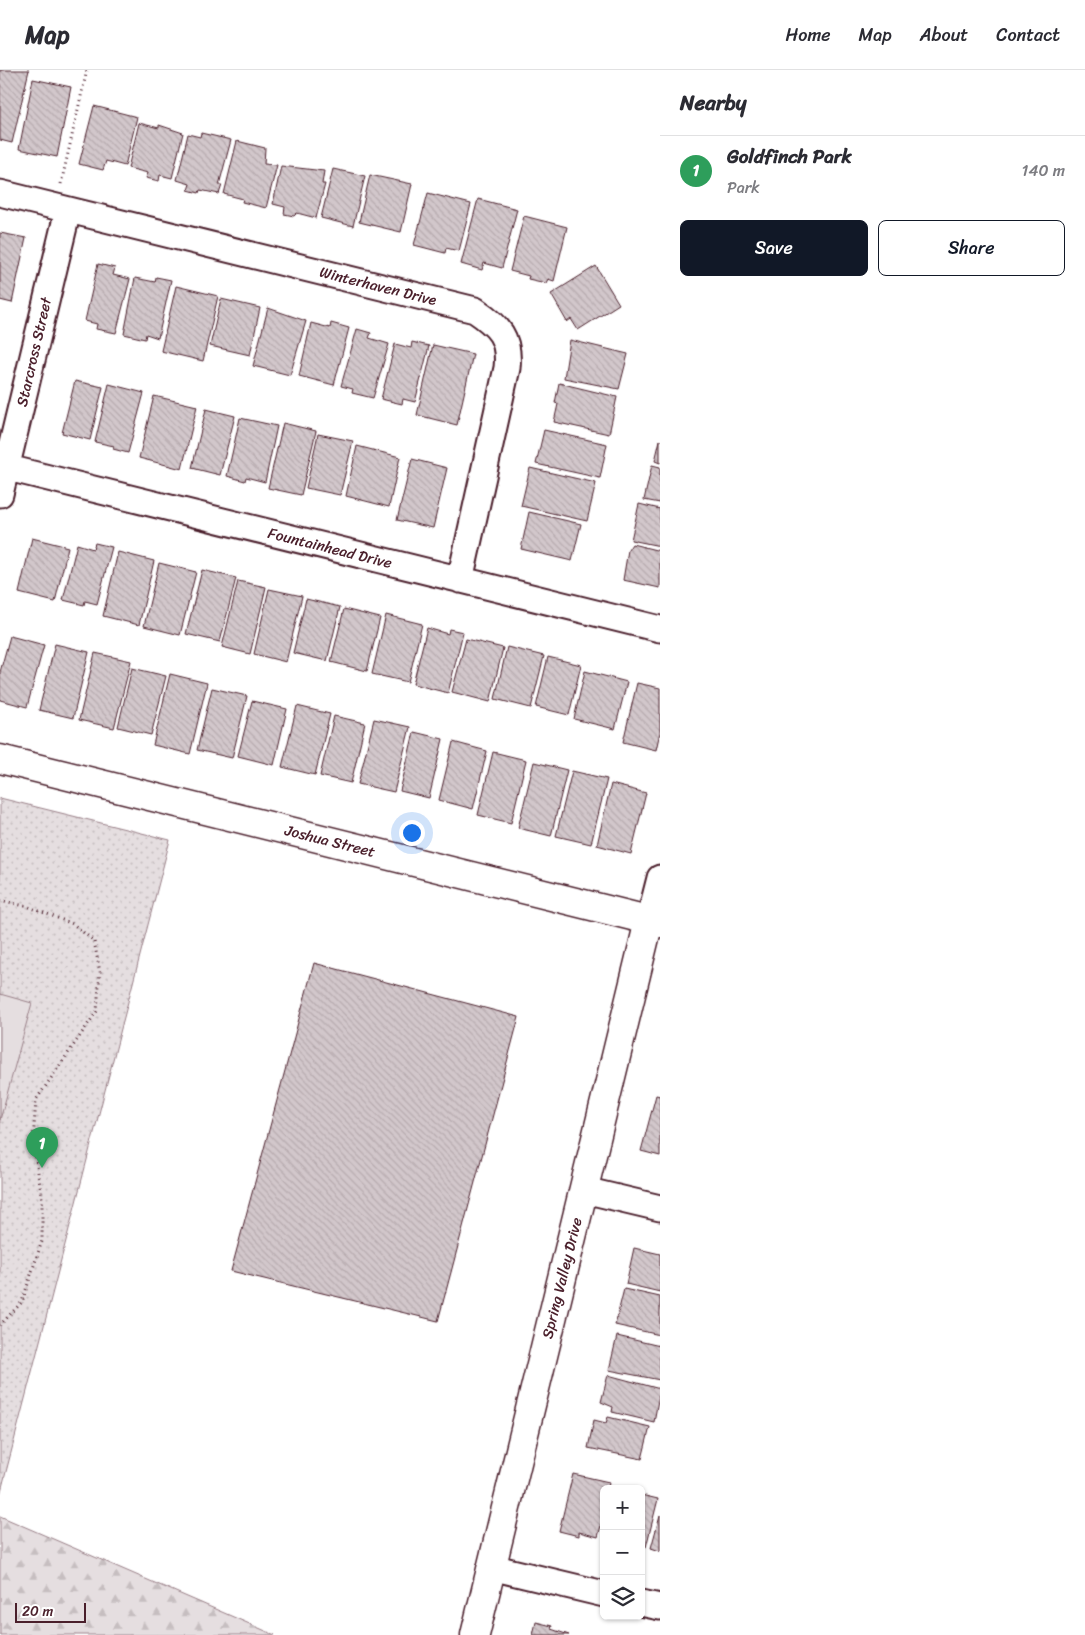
<!DOCTYPE html>
<html lang="en">
<head>
<meta charset="utf-8">
<style>
  :root { --surface:#fff; --page:#f7f7f7; --text:#2b2b33; --muted:#7c7c81; --line:#e1e1e2; --accent:#111827 }
  body { margin:0; font-family:Sriracha,sans-serif; background:var(--page); color:var(--text) }
  .controls { position:absolute; right:15px; bottom:15px; display:grid; overflow:hidden; border-radius:8px; box-shadow:0 1px 4px #0004 }
  .controls button { width:45px; height:45px; display:grid; place-items:center; padding:0; border:0; border-bottom:1px solid var(--line); background:var(--surface); color:var(--text); font:25px sans-serif }
  .scale { position:absolute; left:15px; bottom:12px; width:71px; box-sizing:border-box; padding-left:5px; border:2px solid #4a1f2b; border-top:0; font-size:14px; line-height:18px; white-space:nowrap; color:#4a1f2b; -webkit-text-stroke:4px #fff; paint-order:stroke }
  .you { position:absolute; left:411px; top:762px; width:18px; height:18px; margin:-12px; border:4px solid #fff; border-radius:50%; background:#1a73e8; box-shadow:0 0 0 8px #1a73e833 }
  .badge { display:grid; place-items:center; width:32px; height:32px; border-radius:50%; background:var(--accent); color:#fff; font-size:16px; font-weight:700 }
  .pin { position:absolute; translate:-50% -41px; filter:drop-shadow(0 1px 2px #0008) }
  .pin::after { content:''; position:absolute; top:26px; width:18px; height:15px; background:inherit; clip-path:polygon(0 0,100% 0,50% 100%) }
  .list { margin:0; padding:0; list-style:none }
  h2 { display:flex; justify-content:space-between; align-items:center; height:65px; margin:0; padding:0 20px; font-size:21px }
  h2 small { font-size:16px; font-weight:400; color:var(--muted) }
  .list li { display:grid; grid-template-columns:32px 1fr auto; gap:15px; align-items:center; box-sizing:border-box; height:70px; padding:0 20px; border-top:1px solid var(--line) }
  .list b { display:block; font-size:19px; white-space:nowrap }
  .list p { margin:0; font-size:16px; white-space:nowrap; color:var(--muted) }
  .list em { font-size:16px; font-style:normal; color:var(--muted) }
  .actions { display:flex; gap:10px; padding:15px 20px }
  .actions a { flex:1; padding:11px 0; border:1px solid var(--accent); border-radius:8px; text-align:center; font-size:18px; color:var(--accent) }
  .actions .main { background:var(--accent); color:#fff }
  .icon { flex:none; width:28px; height:28px; fill:none; stroke:currentColor; stroke-width:2; stroke-linecap:round; stroke-linejoin:round }
  .map { position:relative; flex:none; width:660px; height:1565px; overflow:hidden }
  header { display:flex; align-items:center; gap:30px; box-sizing:border-box; height:70px; padding:0 25px; background:var(--surface); border-bottom:1px solid var(--line) }
  header strong { font-size:24px }
  nav { display:flex; gap:28px; margin-inline-start:auto; font-size:18px }
  main { display:flex }
  aside { flex:1; background:var(--surface) }
  .map>svg:first-child { display:block }
  .green { fill:url(#green-dots); stroke:#987e86 }
  .forest { fill:url(#forest-firs); stroke:#987e86 }
  .pitch { fill:#e5dee0; stroke:#987e86 }
  .building { fill:url(#building-back-hatch); stroke:#4a1f2b }
  .lines { fill:none; stroke-linecap:round; stroke-linejoin:round }
  .minor-casing { stroke:#4a1f2b; stroke-width:29 }
  .tertiary-casing { stroke:#4a1f2b; stroke-width:31 }
  .path { stroke:#4a1f2b; stroke-width:3; stroke-dasharray:1 4; stroke-linecap:butt }
  .minor { stroke:#fff; stroke-width:25 }
  .tertiary { stroke:#fff; stroke-width:28 }
  .labels { text-anchor:middle; dominant-baseline:central; stroke-width:4; stroke-linejoin:round; paint-order:stroke }
  .street-label { font-size:15px; fill:#4a1f2b; stroke:#fff }
</style>
</head>
<body>
<header>
<strong>Map</strong>
<nav><a>Home</a><a>Map</a><a>About</a><a>Contact</a></nav>
</header>
<main>
<div class="map">
<svg width="660" height="1565" viewBox="0 0 660 1565">
  <defs>
    <pattern id="green-dots" width="8" height="8" patternUnits="userSpaceOnUse" patternTransform="scale(1.25)"><rect width="8" height="8" fill="#e5dee0"/><path d="M2 2h.1M6 6h.1" fill="none" stroke="#c6bec0" stroke-width="1.8" stroke-linecap="round"/></pattern>
    <pattern id="forest-firs" width="22" height="20" patternUnits="userSpaceOnUse" patternTransform="scale(1.25)"><rect width="22" height="20" fill="#e5dee0"/><path d="M5 1l3.5 6h-7zM16 11l3.5 6h-7z" fill="#c6bec0"/></pattern>
    <pattern id="building-back-hatch" width="6" height="6" patternUnits="userSpaceOnUse" patternTransform="scale(1.25)"><rect width="6" height="6" fill="#d2c7cb"/><path d="M-1 5l2 2M0 0l6 6M5-1l2 2" fill="none" stroke="#b6aaae"/></pattern>
  </defs>
  <rect width="100%" height="100%" fill="#fff"/>
  <filter id="ink" filterUnits="userSpaceOnUse"><feTurbulence type="fractalNoise" baseFrequency=".02" numOctaves="2"/><feDisplacementMap in="SourceGraphic" scale="10" xChannelSelector="R" yChannelSelector="G"/><feConvolveMatrix kernelMatrix="1 2 1 2 8 2 1 2 1" color-interpolation-filters="sRGB"/></filter>
  <g filter="url(#ink)">
    <path class="green" d="M0 728 170 770 0 1425Z"/>
    <path class="forest" d="M0 1446 275 1565H0Z"/>
    <path class="pitch" d="M0 924 32 933 0 1050Z"/>
    <path class="building" d="M0 0H29L12 73 0 70Z
      M33 9 71 17 57 87 19 79Z
      M94 36 137 47 125 96 106 91 103 100 79 94Z
      M139 53 159 58V55L183 63 172 108 160 105 159 111 146 108 148 103 128 98Z
      M201 63 231 70 219 115H222L219 124 200 120 199 123 188 120 190 114 177 110 188 64 200 67Z
      M237 71 265 78 264 94 277 95 266 138 242 132 243 129 224 124Z
      M281 96 324 101 322 114H325L316 148 297 143 294 146 284 144 285 137 273 134Z
      M333 99 365 106 353 156 321 148Z
      M370 105 412 114 401 162 359 152Z
      M428 123 471 134 459 181 446 178 445 183 414 175Z
      M478 129 517 139 502 198 484 193 482 200 461 194Z
      M524 146 567 157 554 211 548 209 546 213 528 209 529 206 510 201Z
      M0 163 26 168 12 233 0 230Z
      M98 194 115 198 113 205 130 209 116 263 96 259 97 254 85 251Z
      M596 196 619 234 578 260 571 249 567 252 551 224Z
      M156 207 171 210 158 268 146 264 145 269 124 264 135 208 155 212Z
      M176 216 218 226 203 291 161 281Z
      M221 229 260 238 250 285 210 276Z
      M268 238 306 251 290 305 253 296Z
      M311 253 330 258 331 253 349 258 334 315 299 306Z
      M357 259 371 263 369 268 389 274 373 328 352 323 353 319 341 316Z
      M570 270 628 284 619 319 564 308Z
      M412 272 429 276 415 332 403 329 402 334 381 329 395 274 411 278Z
      M433 275 473 284 457 355 417 345Z
      M75 311 103 317 90 370 62 363Z
      M559 313 617 327 609 364 554 352 558 334 555 333Z
      M109 314 144 323 128 383 113 379 114 376 95 372Z
      M154 326 197 336 182 399 139 388Z
      M206 339 235 346 220 405 192 398Z
      M240 348 277 356 265 412 246 407 245 411 227 406Z
      M283 353 316 361 301 425 268 418Z
      M544 360 607 374 600 408 536 394Z
      M318 364 353 371 340 425 306 418Z
      M660 370V393L655 391Z
      M357 376 400 387 389 437 346 426Z
      M412 389 447 398 433 458 397 450Z
      M652 395 660 397V433L644 430Z
      M530 398 596 413 587 451 521 436Z
      M639 434 660 439V476L631 470Z
      M529 442 581 454 572 491 521 479Z
      M32 468 68 477 55 532 19 523Z
      M95 473 112 477 97 534 85 531 84 535 63 530 77 474 93 479Z
      M632 474 660 481V518L623 510 628 480Z
      M118 482 154 491 139 555 103 546Z
      M159 493 196 502 180 565 144 556Z
      M202 500 236 508 220 572 186 564Z
      M238 511 266 517 250 584 222 577Z
      M269 519 302 526 286 592 254 584Z
      M306 529 340 537 327 591 293 583Z
      M344 539 380 548 367 601 331 592Z
      M386 545 422 554 408 612 372 604Z
      M427 558 448 564 449 559 463 562 448 623 413 614Z
      M10 566 44 575 27 637 0 630V602Z
      M466 569 503 578 490 632 452 622Z
      M55 574 89 582 73 648 39 640Z
      M507 577 544 586 531 638 495 629Z
      M95 583 131 591 114 658 79 650Z
      M548 587 581 595 569 645 536 637Z
      M132 598 166 606 151 665 118 657Z
      M585 601 627 612 615 659 574 649Z
      M170 604 207 613 190 684 153 675Z
      M637 613 660 618V662L656 680 623 672Z
      M212 618 247 626 232 688 197 680Z
      M252 631 287 639 274 695 238 686Z
      M297 636 330 644 315 705 282 697Z
      M334 646 365 653 351 713 320 706Z
      M374 649 410 657 394 722 358 714Z
      M414 662 443 669 429 728 400 721Z
      M453 672 487 681 473 739 439 730Z
      M493 682 526 690 511 753 478 745Z
      M534 692 567 700 551 766 518 758Z
      M572 701 607 709 591 774 556 766Z
      M611 714 646 723 631 784 597 775Z
      M314 893 519 947 438 1251 231 1201Z
      M656 1025 660 1026V1086L641 1081Z
      M634 1178 660 1184V1222L626 1214Z
      M624 1219 660 1227V1265L615 1255Z
      M617 1266 660 1276V1310L609 1300Z
      M608 1305 660 1319 654 1352 612 1342 613 1337 601 1332Z
      M608 1347 650 1357 642 1389 588 1378 594 1350 606 1353Z
      M573 1404 609 1412 608 1419H604V1444L598 1467 579 1462V1466L559 1461Z
      M641 1425 658 1429 646 1477 641 1476Z
      M660 1445V1481L651 1478Z
      M536 1552 552 1556 551 1559 569 1565H533Z"/>
    <g class="lines">
      <defs>
        <path id="minor" d="M0 123 475 240C499 256 510 268 507 298L460 510
          M0 396 660 559
          M0 424 68 140
          M649 851 660 808
          M584 1120 660 1138
          M491 1497 604 1524
          M641 1533 660 1537"/>
        <path id="tertiary" d="M0 689 660 853
          M475 1565 649 851"/>
      </defs>
      <use href="#minor" class="minor-casing"/>
      <use href="#tertiary" class="tertiary-casing"/>
      <path class="path" d="M61 114 87 0
        M0 830 29 837 73 854 94 871 100 902 97 941 36 1030 33 1071 42 1128V1171L22 1232 0 1255"/>
      <use href="#minor" class="minor"/>
      <use href="#tertiary" class="tertiary"/>
    </g>
  </g>
  <g class="labels">
    <g class="street-label">
      <text transform="translate(378 216) rotate(14)">Winterhaven Drive</text>
      <text transform="translate(34 282) rotate(-77)">Starcross Street</text>
      <text transform="translate(330 478) rotate(14)">Fountainhead Drive</text>
      <text transform="translate(330 771) rotate(14)">Joshua Street</text>
      <text transform="translate(562 1208) rotate(-76)">Spring Valley Drive</text>
    </g>
  </g>
</svg>
<div class="controls">
<button>+</button>
<button>−</button>
<button><svg class="icon" aria-label="layers" viewBox="0 0 24 24"><path d="M12 4l9 5-9 5-9-5zM3 14l9 5 9-5"/></svg></button>
</div>
<div class="scale">20 m</div>
<div class="you"></div>
<div class="pin badge" style="left:42px;top:1098px;background:#2e9e5b">1</div>
</div>
<aside>
<h2>Nearby<small></small></h2>
<ul class="list">
<li><span class="badge" style="background:#2e9e5b">1</span><div><b>Goldfinch Park</b><p>Park</p></div><em>140 m</em></li>
</ul>
<div class="actions"><a class="main">Save</a><a>Share</a></div>
</aside>
</main>
</body>
</html>
